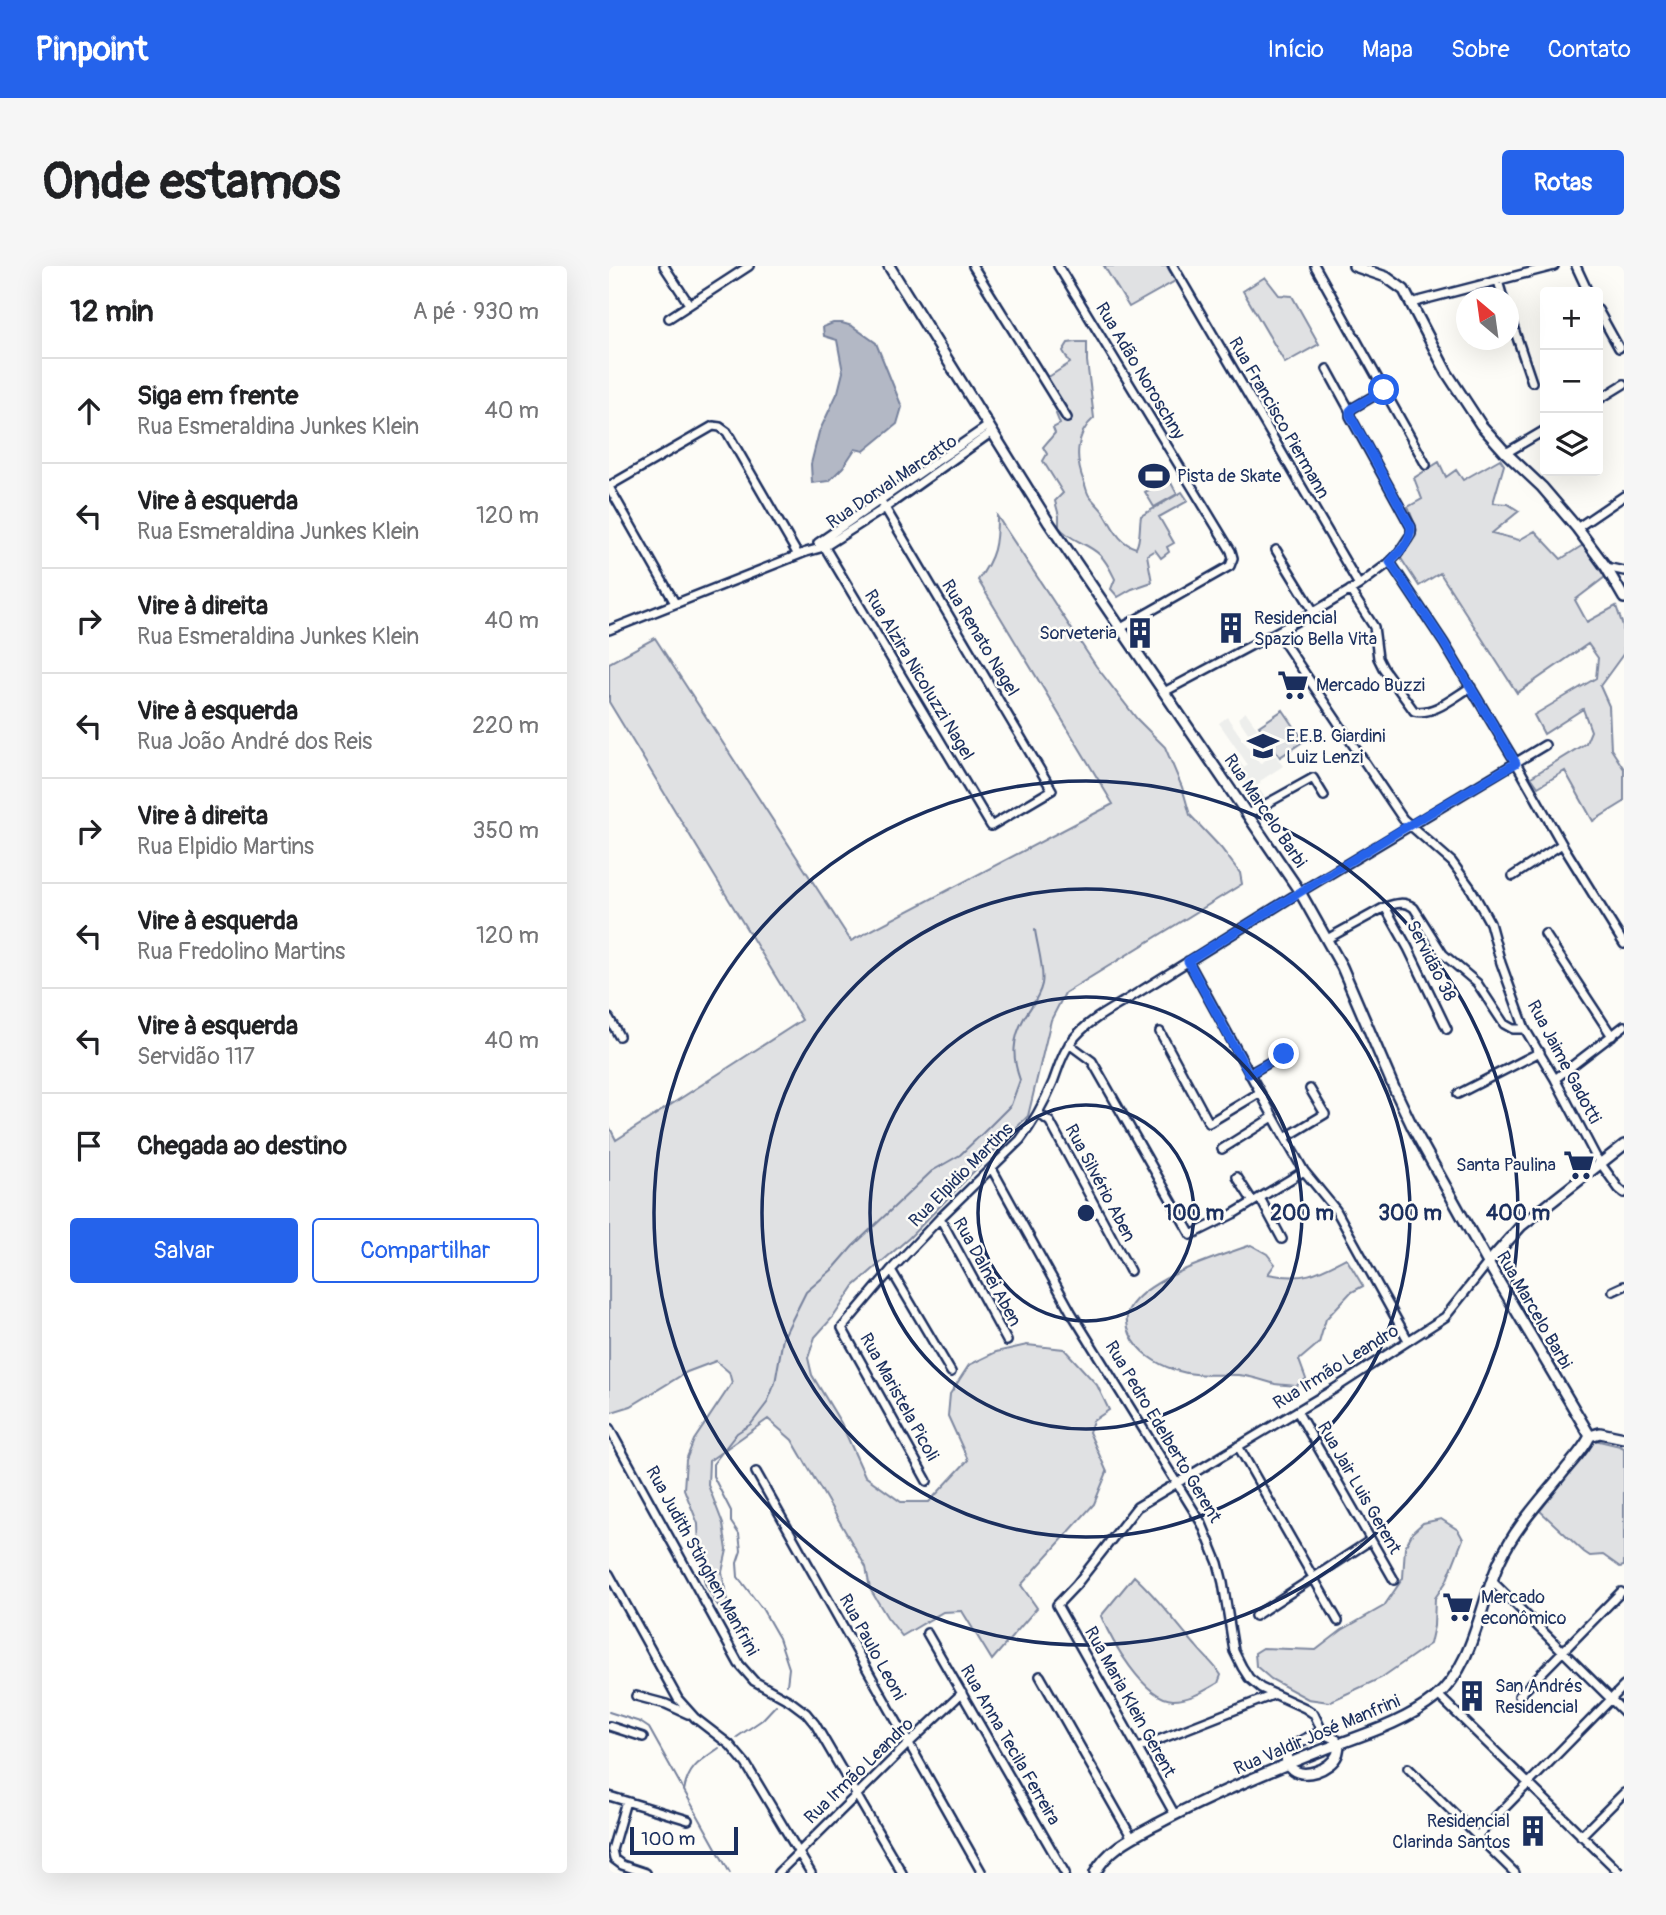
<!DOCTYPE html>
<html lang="pt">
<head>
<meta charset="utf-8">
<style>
  :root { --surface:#fff; --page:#f6f6f6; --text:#202124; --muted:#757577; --line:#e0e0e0; --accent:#2563eb }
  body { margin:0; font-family:Pangolin,sans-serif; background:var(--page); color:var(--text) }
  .controls { position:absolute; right:21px; top:21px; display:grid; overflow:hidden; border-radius:7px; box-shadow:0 7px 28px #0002 }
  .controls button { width:63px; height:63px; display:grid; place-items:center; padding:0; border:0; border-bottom:2px solid var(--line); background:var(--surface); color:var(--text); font:35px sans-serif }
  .compass { position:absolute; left:847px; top:21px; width:63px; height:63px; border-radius:50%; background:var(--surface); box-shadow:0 7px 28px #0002; rotate:331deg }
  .scale { position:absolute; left:21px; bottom:18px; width:108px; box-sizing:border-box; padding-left:7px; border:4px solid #1b2f5e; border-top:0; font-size:19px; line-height:24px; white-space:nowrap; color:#1b2f5e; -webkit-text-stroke:5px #fdfcf7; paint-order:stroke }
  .stop { position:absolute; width:21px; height:21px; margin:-16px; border:5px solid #2563eb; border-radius:50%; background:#fff }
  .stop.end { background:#2563eb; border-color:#fff; box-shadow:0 2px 7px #0008 }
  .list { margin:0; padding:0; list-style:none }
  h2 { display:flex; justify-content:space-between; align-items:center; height:91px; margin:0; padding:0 28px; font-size:30px }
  h2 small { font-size:23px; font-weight:400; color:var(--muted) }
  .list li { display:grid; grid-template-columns:46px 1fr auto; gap:21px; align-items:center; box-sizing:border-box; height:105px; padding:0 28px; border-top:2px solid var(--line) }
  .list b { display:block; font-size:26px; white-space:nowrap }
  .list p { margin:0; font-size:23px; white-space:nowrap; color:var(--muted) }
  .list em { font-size:23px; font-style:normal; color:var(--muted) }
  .actions { display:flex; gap:14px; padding:21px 28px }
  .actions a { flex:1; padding:16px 0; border:2px solid var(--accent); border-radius:7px; text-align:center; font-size:24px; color:var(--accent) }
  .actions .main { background:var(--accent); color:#fff }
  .icon { flex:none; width:38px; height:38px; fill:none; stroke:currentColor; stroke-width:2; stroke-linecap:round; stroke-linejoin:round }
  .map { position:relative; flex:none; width:1015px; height:1607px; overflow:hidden; border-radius:7px }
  header { display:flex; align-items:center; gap:42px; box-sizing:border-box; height:98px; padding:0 35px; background:var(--accent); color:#fff }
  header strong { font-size:33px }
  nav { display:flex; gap:38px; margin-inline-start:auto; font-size:24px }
  .intro { display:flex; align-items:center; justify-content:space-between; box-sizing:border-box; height:168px; padding:0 42px }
  h1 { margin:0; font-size:49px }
  .button { padding:18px 32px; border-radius:7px; background:var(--accent); color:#fff; font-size:24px; font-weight:700 }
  main { display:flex; gap:42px; padding:0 42px }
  aside { flex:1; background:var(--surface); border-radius:7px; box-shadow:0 7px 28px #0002 }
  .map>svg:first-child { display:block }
  .built { fill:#edeeec }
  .green { fill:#e0e1e3; stroke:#7e88a0; stroke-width:2 }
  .water { fill:#b3b8c5; stroke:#76819c; stroke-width:2 }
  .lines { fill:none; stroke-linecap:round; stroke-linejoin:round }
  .stream { stroke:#76819c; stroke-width:2 }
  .minor-casing { stroke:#1b2f5e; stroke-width:12 }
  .tertiary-casing { stroke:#1b2f5e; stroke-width:14 }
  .minor { stroke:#fdfcf7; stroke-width:7 }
  .tertiary { stroke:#fdfcf7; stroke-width:9 }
  .route { stroke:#2563eb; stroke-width:9 }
  .ring { fill:none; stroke:#1b2f5e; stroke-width:3.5 }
  .labels { text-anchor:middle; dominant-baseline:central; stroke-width:5; stroke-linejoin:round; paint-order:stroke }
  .street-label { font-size:18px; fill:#1b2f5e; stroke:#fdfcf7 }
  .poi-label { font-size:18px; fill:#1b2f5e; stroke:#fdfcf7; text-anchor:start }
  .centre { fill:#1b2f5e; stroke:#fdfcf7; stroke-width:3.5 }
  .ring-label { font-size:21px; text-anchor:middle; font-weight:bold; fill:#1b2f5e; stroke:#fdfcf7; stroke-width:5; stroke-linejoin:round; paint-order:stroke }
</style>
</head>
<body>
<header>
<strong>Pinpoint</strong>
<nav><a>Início</a><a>Mapa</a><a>Sobre</a><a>Contato</a></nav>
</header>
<div class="intro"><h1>Onde estamos</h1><a class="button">Rotas</a></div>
<main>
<aside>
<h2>12 min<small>A pé · 930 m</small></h2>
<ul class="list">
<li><svg class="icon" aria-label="ahead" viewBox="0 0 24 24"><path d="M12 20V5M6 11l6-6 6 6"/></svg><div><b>Siga em frente</b><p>Rua Esmeraldina Junkes Klein</p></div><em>40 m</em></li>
<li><svg class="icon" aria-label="left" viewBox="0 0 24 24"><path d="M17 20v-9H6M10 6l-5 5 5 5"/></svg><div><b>Vire à esquerda</b><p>Rua Esmeraldina Junkes Klein</p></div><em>120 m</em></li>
<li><svg class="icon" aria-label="right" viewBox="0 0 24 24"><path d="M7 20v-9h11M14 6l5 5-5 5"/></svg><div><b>Vire à direita</b><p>Rua Esmeraldina Junkes Klein</p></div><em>40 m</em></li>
<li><svg class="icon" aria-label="left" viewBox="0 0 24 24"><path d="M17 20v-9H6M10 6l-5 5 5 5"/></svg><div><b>Vire à esquerda</b><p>Rua João André dos Reis</p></div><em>220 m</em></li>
<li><svg class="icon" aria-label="right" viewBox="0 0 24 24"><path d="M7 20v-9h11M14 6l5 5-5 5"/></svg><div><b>Vire à direita</b><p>Rua Elpidio Martins</p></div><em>350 m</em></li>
<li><svg class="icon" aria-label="left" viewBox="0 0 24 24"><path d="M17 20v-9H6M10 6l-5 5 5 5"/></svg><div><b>Vire à esquerda</b><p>Rua Fredolino Martins</p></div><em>120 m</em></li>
<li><svg class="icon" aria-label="left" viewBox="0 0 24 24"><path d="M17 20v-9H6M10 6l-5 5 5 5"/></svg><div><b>Vire à esquerda</b><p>Servidão 117</p></div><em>40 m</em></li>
<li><svg class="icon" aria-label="arrive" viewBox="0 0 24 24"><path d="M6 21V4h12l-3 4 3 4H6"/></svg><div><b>Chegada ao destino</b></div></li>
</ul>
<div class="actions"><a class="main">Salvar</a><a>Compartilhar</a></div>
</aside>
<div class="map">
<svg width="1015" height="1607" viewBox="0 0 1015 1607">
  <rect width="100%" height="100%" fill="#fdfcf7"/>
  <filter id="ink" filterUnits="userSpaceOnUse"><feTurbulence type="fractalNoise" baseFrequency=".0143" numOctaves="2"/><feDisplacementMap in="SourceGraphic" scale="14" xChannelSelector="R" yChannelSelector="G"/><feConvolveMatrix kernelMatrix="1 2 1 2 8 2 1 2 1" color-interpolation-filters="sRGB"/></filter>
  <g filter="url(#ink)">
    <path class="built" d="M637 446 674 500 651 515 652 517 648 520 655 530 648 535 623 499 630 495 635 502 639 499 610 457 618 451 651 498 662 490 660 487 655 490 629 452Z"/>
    <path class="green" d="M495 0H558L566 15 520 41Z
      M656 11 670 29 683 30 710 78 676 97 634 25Z
      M467 76H478V95L485 152C466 168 466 194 475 216 477 221 478 228 481 231 486 237 491 241 495 247 505 263 509 276 527 282 532 273 530 261 532 250L573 226 579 235 550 251 565 277 558 281 560 286 552 292 546 284 538 289 543 316 523 323 509 331 502 323 506 313C502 305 498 296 491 289 479 277 461 275 450 261V250L446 235 454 227 434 195 438 188 434 181 446 167 444 162 451 158 447 148 455 143 438 112 461 97 454 85 459 77Z
      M891 193 895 199 884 237 899 238 910 245 883 267 910 274 926 265 952 293 974 279 996 311 966 334 978 356 1007 340 1014 360 1015 387 991 420 1000 440 1002 483 1015 503V536L984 555 956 505 929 521 922 511 977 477 982 465 974 443 935 468 925 449 987 412 989 392 979 378 908 427 831 307 810 320 791 291 803 276 808 264 799 241 813 233 805 212 830 196 837 211 847 204 854 214Z
      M560 213 568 228 545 241 536 226Z
      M388 250 487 400 528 453 556 481 573 521 581 549 612 582 631 607 633 618 456 727 442 754 419 850 300 972 245 1020 225 1050 206 1071 199 1092 203 1109 232 1157 256 1210 292 1236H320L359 1194 339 1150 341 1128 360 1099 387 1086 418 1079 455 1083 488 1119 500 1144 484 1155 480 1166 498 1206 485 1238 412 1319 428 1342 383 1394 353 1345 334 1346 293 1370 278 1351 261 1323 257 1301 183 1174 159 1153 100 1195 99 1219 114 1258 118 1284 113 1306 123 1363 96 1318 90 1283 89 1258 75 1223 77 1194 85 1174 123 1117 120 1106 107 1095 78 1106 22 1140 0 1147V860L7 874 193 754 0 436V397L46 372 242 675 504 538 369 314C386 291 388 278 388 250Z
      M674 444 695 475 671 491 650 460Z
      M642 979 658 988 666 998 659 1008C694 1015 707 1008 737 992L754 1020 741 1027 717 1053 710 1077 690 1094 697 1113 687 1120C680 1119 672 1119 666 1118 653 1114 642 1110 629 1109 608 1108 587 1111 566 1104 547 1098 529 1086 521 1068 518 1061 516 1050 520 1043 537 1012 609 991 642 979Z
      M986 1174 1011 1180 1015 1182V1300L1011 1301 994 1289 981 1290 975 1286 931 1245Z
      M832 1253 849 1264 854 1273 837 1316 826 1332 825 1360 821 1378 772 1412 720 1436 699 1433 662 1413 647 1400 646 1387 654 1382 707 1384 733 1364 775 1340 794 1312 796 1281 804 1266 814 1257Z
      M525 1310C549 1332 566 1356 587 1380 595 1390 605 1398 612 1409L609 1417C595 1425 581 1434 564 1434 535 1433 502 1374 492 1350Z"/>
    <path class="water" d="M233 57 243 60 267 77 293 141 288 158 255 185 246 183 234 201 220 215 203 217 202 198 210 166 229 126 234 106 228 74 215 70 214 61 224 57Z"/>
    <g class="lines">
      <path class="stream" d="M178 1419 180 1402 170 1372 154 1344 129 1311 128 1297 132 1285 130 1268 122 1256V1245L104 1210V1198L128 1167 142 1158 158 1137 166 1117 174 1072 197 1026 225 1002 244 980 323 905 351 889 374 867 402 839 411 814C403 791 403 774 415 752 422 740 430 732 433 718 436 705 428 679 426 664
        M0 1446 31 1456 40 1462 121 1607
        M128 1471 153 1454 167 1439
        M75 1525C79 1501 91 1495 110 1482"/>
      <defs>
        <path id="minor" d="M55 0 80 38
          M364 0 458 152
          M449 0 622 285 624 292 621 300 512 362
          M564 0 750 319
          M706 0 817 199
          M967 0 979 26
          M889 15 894 32
          M802 37 945 0
          M989 44 1010 82
          M900 48 923 116
          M60 52 140 0
          M718 103 741 145
          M989 134 1015 118
          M897 187 936 164
          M0 220 104 160 111 161 118 166 189 289
          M0 221 66 337
          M968 262 1015 230
          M212 275 382 560 443 524 272 235
          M209 277 379 160
          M667 284 705 346
          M781 296 835 377 907 497 953 578 1015 678
          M997 301 1015 305
          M741 324 765 361 769 392 774 402 805 445C824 450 845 431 862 421
          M0 364 197 286 215 281 276 242 383 166
          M668 366 794 553 843 596 861 621 881 657 892 697 916 763 946 813 987 891 1010 923 1015 927
          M555 426 705 346 750 319 781 296 788 289 802 268V261L741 150V145L744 142 775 124
          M639 548 704 512 715 530
          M904 610 953 578
          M776 641 799 682 838 763
          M936 668 1003 770
          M718 673 776 641C787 637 796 635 805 642L834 688 868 717 895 758 904 763H916
          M579 695 676 872 695 905 727 944 799 1074
          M0 752 10 770
          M551 766 600 857 650 827
          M460 778 483 795 582 969 624 948 695 905
          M640 808 675 788
          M946 813 1015 760
          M849 828 931 786
          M429 847 441 856 521 1005
          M676 872 716 848 701 823
          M613 883 664 851
          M383 903 462 1046 593 1258 609 1297 614 1317 625 1385 633 1401 640 1412 652 1422 696 1442 705 1448 714 1467
          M628 911 644 936
          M651 932 673 973
          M331 952 398 1075
          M282 1004 342 1106
          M1004 1025 1015 1020
          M688 1145 785 1314
          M0 1162 130 1398 145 1415 181 1435 197 1447 206 1458 293 1607
          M629 1180 729 1355
          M147 1206 373 1607
          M318 1215 233 1062 282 1004 331 952 411 874C425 856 435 837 444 816 449 803 453 787 462 776 475 758 495 747 514 736L691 626 936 479
          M0 1308 69 1433 86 1452 121 1479 137 1498 202 1607
          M883 1315 1015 1446
          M646 1350 762 1274
          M318 1367 456 1607
          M431 1410 523 1572
          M829 1429 1011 1607
          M27 1430 57 1438 79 1448
          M910 1430 1012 1326
          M0 1460 34 1471
          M529 1482 664 1429
          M799 1502 906 1607
          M0 1530 79 1554
          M17 1535 3 1584 5 1593 13 1599 37 1607
          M566 1549 448 1339 467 1319 528 1241 725 1123 836 1051 879 997
          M868 1570 1015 1420
          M972 1570 1015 1527
          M169 1607 299 1478 353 1427"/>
        <path id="tertiary" d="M280 0 440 257 691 626 733 701 785 822 804 862 879 997 981 1170
          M745 0 777 11 795 24 838 107 872 159 897 187 933 221 968 262 997 301 1015 332
          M879 997 912 960 1015 879
          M981 1170 991 1167 1015 1172
          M714 1467 725 1472 730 1478C730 1480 729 1487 728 1489 722 1503 693 1515 681 1501 666 1484 703 1469 714 1467Z
          M486 1607C500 1581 526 1570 552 1556 605 1528 660 1505 716 1483 753 1469 795 1457 826 1432 865 1400 871 1337 891 1294 906 1261 933 1233 956 1204 964 1194 975 1183 981 1170"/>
      </defs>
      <use href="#minor" class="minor-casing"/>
      <use href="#tertiary" class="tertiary-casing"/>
      <use href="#minor" class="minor"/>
      <use href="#tertiary" class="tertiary"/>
    </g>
  </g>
  <g class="lines" filter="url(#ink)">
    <path class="route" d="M675 788 640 808 579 695 792 564 907 497 835 377 781 296C790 286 802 275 802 261L741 149V145L744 142 775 124"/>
  </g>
  <g class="ring">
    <circle cx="477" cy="947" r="108"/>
    <circle cx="477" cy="947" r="216"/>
    <circle cx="477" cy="947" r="324"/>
    <circle cx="477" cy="947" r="432"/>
  </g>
  <defs>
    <symbol id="stadium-bare" viewBox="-9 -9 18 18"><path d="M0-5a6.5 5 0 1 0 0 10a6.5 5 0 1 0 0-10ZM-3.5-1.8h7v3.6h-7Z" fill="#1b2f5e" stroke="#fdfcf7" stroke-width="2.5" paint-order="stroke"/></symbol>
    <symbol id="building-bare" viewBox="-9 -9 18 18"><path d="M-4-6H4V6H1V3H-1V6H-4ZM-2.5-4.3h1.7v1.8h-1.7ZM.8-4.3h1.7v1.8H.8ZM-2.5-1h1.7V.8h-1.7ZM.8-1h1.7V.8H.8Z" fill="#1b2f5e" stroke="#fdfcf7" stroke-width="2.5" paint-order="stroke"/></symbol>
    <symbol id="supermarket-bare" viewBox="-9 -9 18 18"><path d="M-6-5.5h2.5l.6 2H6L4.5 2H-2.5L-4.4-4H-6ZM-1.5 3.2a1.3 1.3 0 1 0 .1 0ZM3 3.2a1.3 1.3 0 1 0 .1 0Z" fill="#1b2f5e" stroke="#fdfcf7" stroke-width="2.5" paint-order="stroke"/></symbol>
    <symbol id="school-bare" viewBox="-9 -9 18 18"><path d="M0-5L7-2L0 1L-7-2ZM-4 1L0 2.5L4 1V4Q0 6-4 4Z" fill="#1b2f5e" stroke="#fdfcf7" stroke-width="2.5" paint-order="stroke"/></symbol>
  </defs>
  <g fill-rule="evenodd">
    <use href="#stadium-bare" x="523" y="188" width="44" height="44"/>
    <use href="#building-bare" x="600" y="340" width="44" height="44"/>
    <use href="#building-bare" x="509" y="345" width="44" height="44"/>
    <use href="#supermarket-bare" x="662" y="397" width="44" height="44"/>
    <use href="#school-bare" x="632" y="458" width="44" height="44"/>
    <use href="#supermarket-bare" x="948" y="877" width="44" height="44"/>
    <use href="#supermarket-bare" x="827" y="1319" width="44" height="44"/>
    <use href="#building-bare" x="841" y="1408" width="44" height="44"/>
    <use href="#building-bare" x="902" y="1543" width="44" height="44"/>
  </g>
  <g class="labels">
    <g class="street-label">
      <text transform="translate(531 105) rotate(59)">Rua Adão Noroschny</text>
      <text transform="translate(670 152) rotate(60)">Rua Francisco Piermann</text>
      <text transform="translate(283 216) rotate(-34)">Rua Dorval Marcatto</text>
      <text transform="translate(371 372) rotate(59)">Rua Renato Nagel</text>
      <text transform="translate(310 409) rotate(59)">Rua Alzira Nicoluzzi Nagel</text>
      <text transform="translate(656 545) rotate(56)">Rua Marcelo Barbi</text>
      <text transform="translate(822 695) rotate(63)">Servidão 38</text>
      <text transform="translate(955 796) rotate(62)">Rua Jaime Gadotti</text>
      <text transform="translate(352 909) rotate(-45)">Rua Elpidio Martins</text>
      <text transform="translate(491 917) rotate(62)">Rua Silvério Aben</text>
      <text transform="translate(378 1006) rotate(61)">Rua Dalnei Aben</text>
      <text transform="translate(925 1044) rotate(60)">Rua Marcelo Barbi</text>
      <text transform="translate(727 1101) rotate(-32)">Rua Irmão Leandro</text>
      <text transform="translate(290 1131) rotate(61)">Rua Maristela Picoli</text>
      <text transform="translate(554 1166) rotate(59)">Rua Pedro Edelberto Gerent</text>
      <text transform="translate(750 1222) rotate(60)">Rua Jair Luis Gerent</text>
      <text transform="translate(93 1295) rotate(61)">Rua Judith Stinghen Manfrini</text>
      <text transform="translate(263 1381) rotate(61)">Rua Paulo Leoni</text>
      <text transform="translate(521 1436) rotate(61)">Rua Maria Klein Gerent</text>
      <text transform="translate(708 1469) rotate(-23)">Rua Valdir José Manfrini</text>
      <text transform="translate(401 1479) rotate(60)">Rua Anna Tecila Ferreira</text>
      <text transform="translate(250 1505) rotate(-44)">Rua Irmão Leandro</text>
    </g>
    <g class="poi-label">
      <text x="568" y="210">Pista de Skate</text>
      <text x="645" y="352">Residencial<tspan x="645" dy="21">Spazio Bella Vita</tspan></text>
      <text x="508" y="367" text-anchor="end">Sorveteria</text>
      <text x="707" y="419">Mercado Buzzi</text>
      <text x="677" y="470">E.E.B. Giardini<tspan x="677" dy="21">Luiz Lenzi</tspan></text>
      <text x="947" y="899" text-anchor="end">Santa Paulina</text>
      <text x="872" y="1331">Mercado<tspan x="872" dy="21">econômico</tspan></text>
      <text x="886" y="1420">San Andrés<tspan x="886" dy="21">Residencial</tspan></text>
      <text x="901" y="1555" text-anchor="end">Residencial<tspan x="901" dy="21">Clarinda Santos</tspan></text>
    </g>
  </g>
  <circle cx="477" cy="947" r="10" class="centre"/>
  <g class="ring-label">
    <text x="585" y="954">100 m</text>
    <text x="693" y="954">200 m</text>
    <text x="801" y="954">300 m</text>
    <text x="909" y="954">400 m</text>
  </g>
</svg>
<div class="controls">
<button>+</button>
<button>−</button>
<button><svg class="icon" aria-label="layers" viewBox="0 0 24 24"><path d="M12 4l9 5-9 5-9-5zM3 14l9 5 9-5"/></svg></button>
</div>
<svg class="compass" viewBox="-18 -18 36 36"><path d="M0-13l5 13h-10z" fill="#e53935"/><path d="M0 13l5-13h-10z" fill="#757577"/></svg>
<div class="scale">100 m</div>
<div class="stop" style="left:775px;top:124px"></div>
<div class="stop end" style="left:675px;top:788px"></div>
</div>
</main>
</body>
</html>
